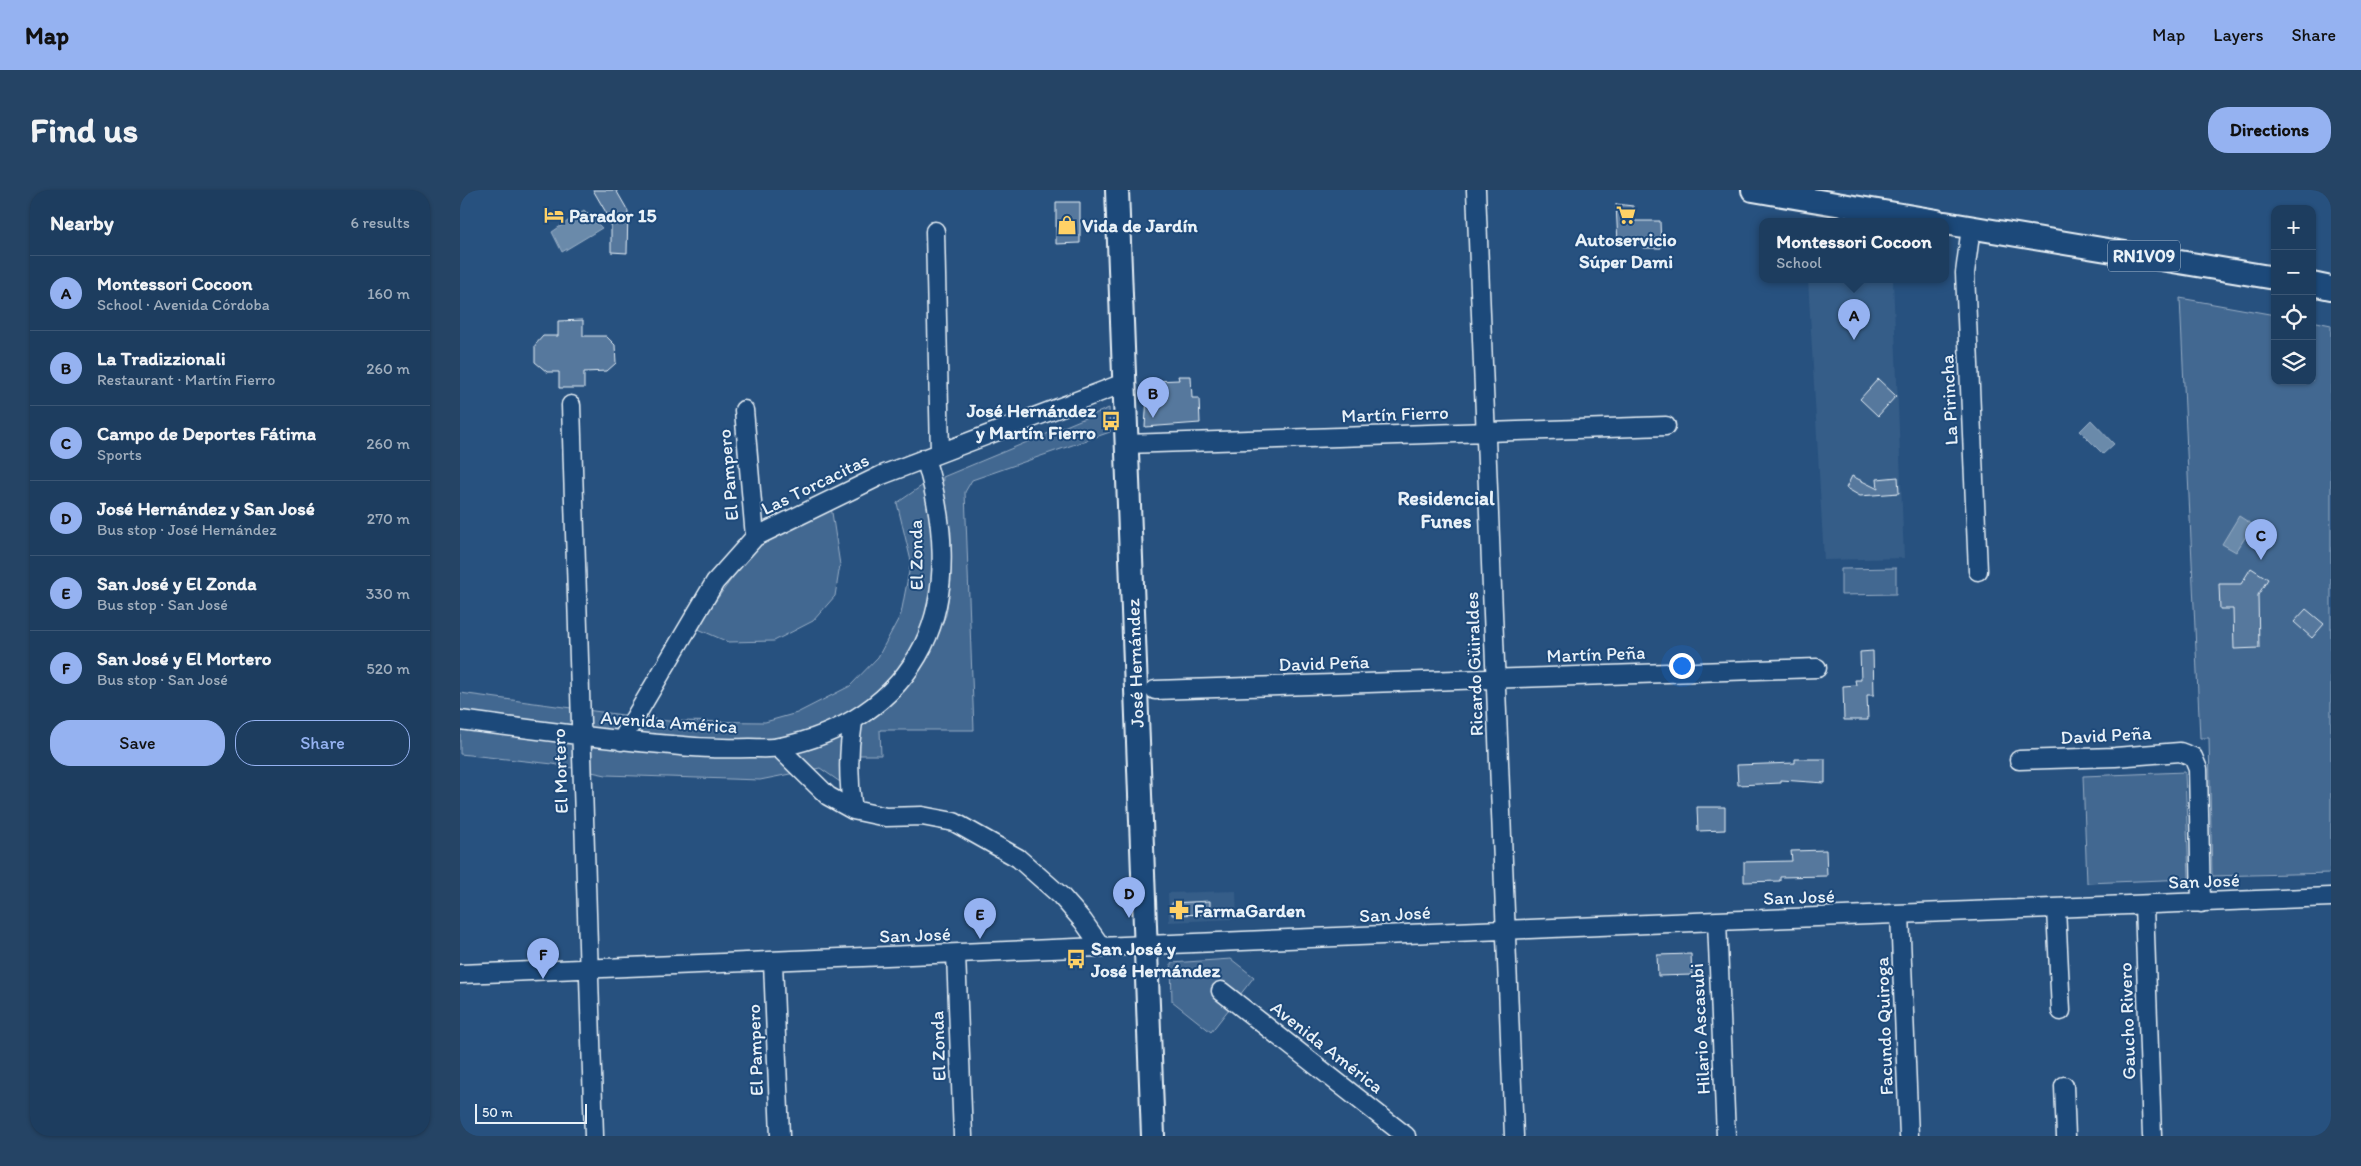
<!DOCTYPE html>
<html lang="en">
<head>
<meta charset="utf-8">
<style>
  :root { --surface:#1d3d5f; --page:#254465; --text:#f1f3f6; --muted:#a0aebd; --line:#3b5674; --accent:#95b2f1 }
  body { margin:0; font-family:Itim,sans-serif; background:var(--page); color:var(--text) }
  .controls { position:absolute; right:15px; top:15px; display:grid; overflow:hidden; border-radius:10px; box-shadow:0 1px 4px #0004 }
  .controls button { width:45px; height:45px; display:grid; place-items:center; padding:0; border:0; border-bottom:1px solid var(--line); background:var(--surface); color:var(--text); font:25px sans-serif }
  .scale { position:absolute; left:15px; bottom:12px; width:112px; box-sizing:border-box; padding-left:5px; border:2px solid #e8f1f8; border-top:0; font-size:14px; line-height:18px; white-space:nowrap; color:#e8f1f8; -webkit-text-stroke:4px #1f4a7a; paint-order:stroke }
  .you { position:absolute; left:1221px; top:475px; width:18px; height:18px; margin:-12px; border:4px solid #fff; border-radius:50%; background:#1a73e8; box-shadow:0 0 0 8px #1a73e833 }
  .badge { display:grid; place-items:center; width:32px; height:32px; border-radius:50%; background:var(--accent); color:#111; font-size:16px; font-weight:700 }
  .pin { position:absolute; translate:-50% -41px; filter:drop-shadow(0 1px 2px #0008) }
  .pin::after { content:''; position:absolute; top:26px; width:18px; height:15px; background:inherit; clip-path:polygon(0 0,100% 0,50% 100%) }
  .popup { position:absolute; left:1299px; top:28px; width:190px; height:65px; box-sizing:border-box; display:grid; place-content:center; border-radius:10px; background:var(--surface); filter:drop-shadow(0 1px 4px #0005); font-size:16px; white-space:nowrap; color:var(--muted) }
  .popup b { font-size:19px; color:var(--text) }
  .popup::after { content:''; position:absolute; left:50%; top:100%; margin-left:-10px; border:10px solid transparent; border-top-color:var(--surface) }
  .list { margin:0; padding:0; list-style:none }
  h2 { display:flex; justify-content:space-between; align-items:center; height:65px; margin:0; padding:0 20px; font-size:21px }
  h2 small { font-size:16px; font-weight:400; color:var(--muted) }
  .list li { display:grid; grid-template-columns:32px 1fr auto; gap:15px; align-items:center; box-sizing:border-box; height:75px; padding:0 20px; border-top:1px solid var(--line) }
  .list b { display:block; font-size:19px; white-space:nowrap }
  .list p { margin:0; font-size:16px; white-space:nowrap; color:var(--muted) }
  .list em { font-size:16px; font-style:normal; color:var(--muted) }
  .actions { display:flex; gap:10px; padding:15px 20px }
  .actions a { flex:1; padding:11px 0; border:1px solid var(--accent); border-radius:20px; text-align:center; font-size:18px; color:var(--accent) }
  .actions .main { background:var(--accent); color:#111 }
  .icon { flex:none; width:28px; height:28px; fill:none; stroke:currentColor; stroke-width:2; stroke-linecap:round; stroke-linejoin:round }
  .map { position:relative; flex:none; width:1871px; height:946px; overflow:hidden; border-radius:20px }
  header { display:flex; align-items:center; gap:30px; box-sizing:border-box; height:70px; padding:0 25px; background:var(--accent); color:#111 }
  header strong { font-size:24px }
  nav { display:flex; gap:28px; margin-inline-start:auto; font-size:18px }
  .intro { display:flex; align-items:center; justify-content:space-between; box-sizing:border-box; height:120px; padding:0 30px }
  h1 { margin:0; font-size:35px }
  .button { padding:12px 22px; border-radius:20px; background:var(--accent); color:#111; font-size:18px; font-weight:700 }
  main { display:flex; gap:30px; padding:0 30px }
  aside { flex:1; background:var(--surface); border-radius:20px; box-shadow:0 1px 4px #0004 }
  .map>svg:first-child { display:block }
  .built { fill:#355d88 }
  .green { fill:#436891; stroke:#96acc4 }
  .water { fill:#6b8aaa; stroke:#9db3c9 }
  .building { fill:#57789d; stroke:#e8f1f8 }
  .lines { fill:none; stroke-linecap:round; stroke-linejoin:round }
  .minor-casing { stroke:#e8f1f8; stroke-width:21 }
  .major-casing { stroke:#e8f1f8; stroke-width:26 }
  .minor { stroke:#1f4a7a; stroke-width:18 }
  .major { stroke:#1f4a7a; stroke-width:22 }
  .labels { text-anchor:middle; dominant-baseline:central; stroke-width:4; stroke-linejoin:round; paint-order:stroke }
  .shield { fill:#1f4a7a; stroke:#acbfd2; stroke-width:1 }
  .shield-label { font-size:18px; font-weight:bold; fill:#e8f1f8 }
  .poi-label { font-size:19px; font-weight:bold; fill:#e8f1f8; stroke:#1f4a7a; text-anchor:start }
  .street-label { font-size:19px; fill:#e8f1f8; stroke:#1f4a7a }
  .neighbourhood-label { font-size:20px; font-weight:bold; fill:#e8f1f8; stroke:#1f4a7a }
</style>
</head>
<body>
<header>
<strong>Map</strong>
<nav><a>Map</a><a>Layers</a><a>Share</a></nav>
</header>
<div class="intro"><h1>Find us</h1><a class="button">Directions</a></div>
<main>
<aside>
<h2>Nearby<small>6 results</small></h2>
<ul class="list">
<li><span class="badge">A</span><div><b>Montessori Cocoon</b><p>School · Avenida Córdoba</p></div><em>160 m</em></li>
<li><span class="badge">B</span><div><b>La Tradizzionali</b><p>Restaurant · Martín Fierro</p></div><em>260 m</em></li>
<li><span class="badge">C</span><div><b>Campo de Deportes Fátima</b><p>Sports</p></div><em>260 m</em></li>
<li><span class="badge">D</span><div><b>José Hernández y San José</b><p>Bus stop · José Hernández</p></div><em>270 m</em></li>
<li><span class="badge">E</span><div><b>San José y El Zonda</b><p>Bus stop · San José</p></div><em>330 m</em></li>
<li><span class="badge">F</span><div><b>San José y El Mortero</b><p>Bus stop · San José</p></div><em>520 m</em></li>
</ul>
<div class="actions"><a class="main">Save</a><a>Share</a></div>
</aside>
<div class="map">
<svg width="1871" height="946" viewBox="0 0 1871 946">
  <rect width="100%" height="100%" fill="#27517f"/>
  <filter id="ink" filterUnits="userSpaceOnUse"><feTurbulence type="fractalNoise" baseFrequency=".02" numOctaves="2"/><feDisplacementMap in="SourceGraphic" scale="10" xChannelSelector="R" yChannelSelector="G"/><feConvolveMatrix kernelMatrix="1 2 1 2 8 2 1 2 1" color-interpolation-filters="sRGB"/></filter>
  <g filter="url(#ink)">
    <path class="built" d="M1348 89H1433L1444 368 1364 370Z
      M776 701 777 729 709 732 708 703Z"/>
    <path class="green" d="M1720 108 1815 125V191H1852V131L1871 135V683L1752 686 1749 548H1740Z
      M649 218 650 242 512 290 505 302 514 540H420L421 565H382L383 594 360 578 300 590 146 585 93 574 0 564V539L158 558 306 567 349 559 411 527 437 505 461 478 486 425 491 391V342L482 309 483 287Z
      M466 293 472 328 476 389 467 427 451 465 417 504 372 534 313 552 224 551 0 523V503L208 531 305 532 337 523 390 496 418 467 441 424 451 371 437 313Z
      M371 316 380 375 375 406 353 431 314 451 268 452 236 438 299 351Z
      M1436 378V404L1381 405V379Z
      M1725 582 1729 689 1627 693 1623 586Z
      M771 769 794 787 751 842 712 811 711 773Z"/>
    <path class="water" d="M124 20 142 38 102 62 92 42Z
      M1631 230 1654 254 1643 264 1620 241Z
      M1779 326 1793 335 1776 362 1762 354Z"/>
    <path class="building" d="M133 0H156L168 21 167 63 151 62V31Z
      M596 12H620V53L596 54Z
      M1156 14 1173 16V31H1200L1201 58H1183V52L1158 53Z
      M123 130V146H146L155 155 156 173 147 181 124 182V198H99V182H87L75 172V155L83 146H98V131Z
      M718 186H731L732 208H739L740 233 685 237 687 207H694V191L719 190Z
      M1418 189 1436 206 1418 226 1400 209Z
      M1392 286 1418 299 1417 289 1438 287 1439 303 1400 306 1386 298Z
      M1791 378 1808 389 1798 405 1799 458 1774 459 1773 419H1760L1759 394H1781Z
      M1846 419 1864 434 1852 448 1834 432Z
      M1413 461 1414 505H1407L1408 530H1384L1383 496 1396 495 1395 490H1401L1400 462Z
      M1335 569H1365V593L1321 590V593L1278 595 1277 575 1335 573Z
      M1237 617H1265V640L1238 641Z
      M1366 660 1367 686 1320 687V691L1284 692V672L1332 671 1331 661Z
      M750 711V724L712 725V713Z
      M1231 764 1232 785 1198 786 1197 765Z"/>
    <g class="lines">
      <defs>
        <path id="minor" d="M1016 0 1054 946
          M1511 37 1505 83 1518 381
          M475 41 480 262
          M111 215 134 946
          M284 220 295 347
          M666 254 1206 236
          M695 500 1357 478
          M0 530C70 539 140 549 211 555 237 558 263 559 290 558 300 558 311 559 320 557 381 545 435 512 463 456 491 399 484 328 465 268
          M393 532C388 561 388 591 393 620
          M161 551 255 392 295 347 422 285 664 193
          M318 557 368 606 393 620 426 627 462 626 494 632 558 668 601 706 623 731 642 758
          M1559 570 1655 567 1720 562 1733 567 1738 579 1741 713
          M1684 715 1692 946
          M1596 719 1601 821
          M1440 724 1449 946
          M1257 731 1266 946
          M496 764 503 946
          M313 772 320 946
          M0 784 1257 731 1871 707
          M761 801 946 946
          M1604 896 1606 946"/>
        <path id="major" d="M657 0 693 946
          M1293 0 1477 31
          M1485 33 1815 88
          M1852 94 1871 98"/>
      </defs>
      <use href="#minor" class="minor-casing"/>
      <use href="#major" class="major-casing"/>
      <use href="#minor" class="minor"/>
      <use href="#major" class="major"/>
    </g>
  </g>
  <defs>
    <symbol id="hotel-bare" viewBox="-9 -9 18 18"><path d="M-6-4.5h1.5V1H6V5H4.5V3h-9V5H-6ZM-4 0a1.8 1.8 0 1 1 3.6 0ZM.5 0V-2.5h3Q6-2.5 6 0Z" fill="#ffd166" stroke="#1f4a7a" stroke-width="2.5" paint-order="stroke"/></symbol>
    <symbol id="supermarket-bare" viewBox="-9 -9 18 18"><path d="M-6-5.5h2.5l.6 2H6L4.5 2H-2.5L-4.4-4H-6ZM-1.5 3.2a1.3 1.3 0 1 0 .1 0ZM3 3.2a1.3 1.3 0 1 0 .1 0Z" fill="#ffd166" stroke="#1f4a7a" stroke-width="2.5" paint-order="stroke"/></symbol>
    <symbol id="shop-bare" viewBox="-9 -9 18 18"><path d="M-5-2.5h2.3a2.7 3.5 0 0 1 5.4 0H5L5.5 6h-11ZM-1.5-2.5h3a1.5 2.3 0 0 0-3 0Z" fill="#ffd166" stroke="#1f4a7a" stroke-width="2.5" paint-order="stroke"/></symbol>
    <symbol id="bus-bare" viewBox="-9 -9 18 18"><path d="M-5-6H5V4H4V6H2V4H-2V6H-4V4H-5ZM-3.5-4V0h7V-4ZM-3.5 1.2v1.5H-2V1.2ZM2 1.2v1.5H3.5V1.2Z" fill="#ffd166" stroke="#1f4a7a" stroke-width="2.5" paint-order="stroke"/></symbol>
    <symbol id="pharmacy-bare" viewBox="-9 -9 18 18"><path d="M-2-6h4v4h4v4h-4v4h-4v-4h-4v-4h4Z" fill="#ffd166" stroke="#1f4a7a" stroke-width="2.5" paint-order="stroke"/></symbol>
  </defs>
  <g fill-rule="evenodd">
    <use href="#hotel-bare" x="80" y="11" width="28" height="28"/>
    <use href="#supermarket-bare" x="1152" y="11" width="28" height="28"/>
    <use href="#shop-bare" x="593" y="21" width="28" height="28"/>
    <use href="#bus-bare" x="637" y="217" width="28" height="28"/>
    <use href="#pharmacy-bare" x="705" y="706" width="28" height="28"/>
    <use href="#bus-bare" x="602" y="755" width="28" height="28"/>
  </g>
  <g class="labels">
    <rect class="shield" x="1648" y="50.5" width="72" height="31" rx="4"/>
    <g class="shield-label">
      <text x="1684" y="66">RN1V09</text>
    </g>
    <g class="poi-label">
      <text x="109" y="25">Parador 15</text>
      <text x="622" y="35">Vida de Jardín</text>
      <text x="1166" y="49" text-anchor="middle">Autoservicio<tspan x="1166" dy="22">Súper Dami</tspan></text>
      <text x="636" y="220" text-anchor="end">José Hernández<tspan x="636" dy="22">y Martín Fierro</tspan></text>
      <text x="734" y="720">FarmaGarden</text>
      <text x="631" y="758">San José y<tspan x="631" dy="22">José Hernández</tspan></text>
    </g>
    <g class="street-label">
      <text transform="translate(1489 210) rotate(-93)">La Pirincha</text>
      <text transform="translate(935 224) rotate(-2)">Martín Fierro</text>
      <text transform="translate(268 285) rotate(-95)">El Pampero</text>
      <text transform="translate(355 294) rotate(-26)">Las Torcacitas</text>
      <text transform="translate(456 365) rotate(-91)">El Zonda</text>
      <text transform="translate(1136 464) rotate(-2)">Martín Peña</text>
      <text transform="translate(675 473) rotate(-92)">José Hernández</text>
      <text transform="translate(864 473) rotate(-2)">David Peña</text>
      <text transform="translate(1014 474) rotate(-92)">Ricardo Güiraldes</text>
      <text transform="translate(209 532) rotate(4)">Avenida América</text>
      <text transform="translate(1646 545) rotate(-3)">David Peña</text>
      <text transform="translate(100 581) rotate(-92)">El Mortero</text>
      <text transform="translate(1744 691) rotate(-2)">San José</text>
      <text transform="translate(1339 707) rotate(-2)">San José</text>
      <text transform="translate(935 724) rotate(-3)">San José</text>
      <text transform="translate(455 745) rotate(-2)">San José</text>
      <text transform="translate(1667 831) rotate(-92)">Gaucho Rivero</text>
      <text transform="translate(1424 836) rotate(-92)">Facundo Quiroga</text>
      <text transform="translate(1240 839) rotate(-93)">Hilario Ascasubi</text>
      <text transform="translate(478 856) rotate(-92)">El Zonda</text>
      <text transform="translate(867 857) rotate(38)">Avenida América</text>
      <text transform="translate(295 860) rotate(-92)">El Pampero</text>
    </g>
    <g class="neighbourhood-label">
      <text x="986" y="308">Residencial<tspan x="986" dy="23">Funes</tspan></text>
    </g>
  </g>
</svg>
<div class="controls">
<button>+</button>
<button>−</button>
<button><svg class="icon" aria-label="locate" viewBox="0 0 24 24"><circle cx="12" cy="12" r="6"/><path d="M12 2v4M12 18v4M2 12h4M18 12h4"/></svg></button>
<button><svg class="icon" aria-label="layers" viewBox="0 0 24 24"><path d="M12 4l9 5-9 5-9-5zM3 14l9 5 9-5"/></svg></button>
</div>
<div class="scale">50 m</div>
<div class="you"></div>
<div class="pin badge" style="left:1394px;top:150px">A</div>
<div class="popup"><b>Montessori Cocoon</b>School</div>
<div class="pin badge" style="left:693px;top:228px">B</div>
<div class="pin badge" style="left:1801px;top:370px">C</div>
<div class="pin badge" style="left:669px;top:728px">D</div>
<div class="pin badge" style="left:520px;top:749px">E</div>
<div class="pin badge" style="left:83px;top:789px">F</div>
</div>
</main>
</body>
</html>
